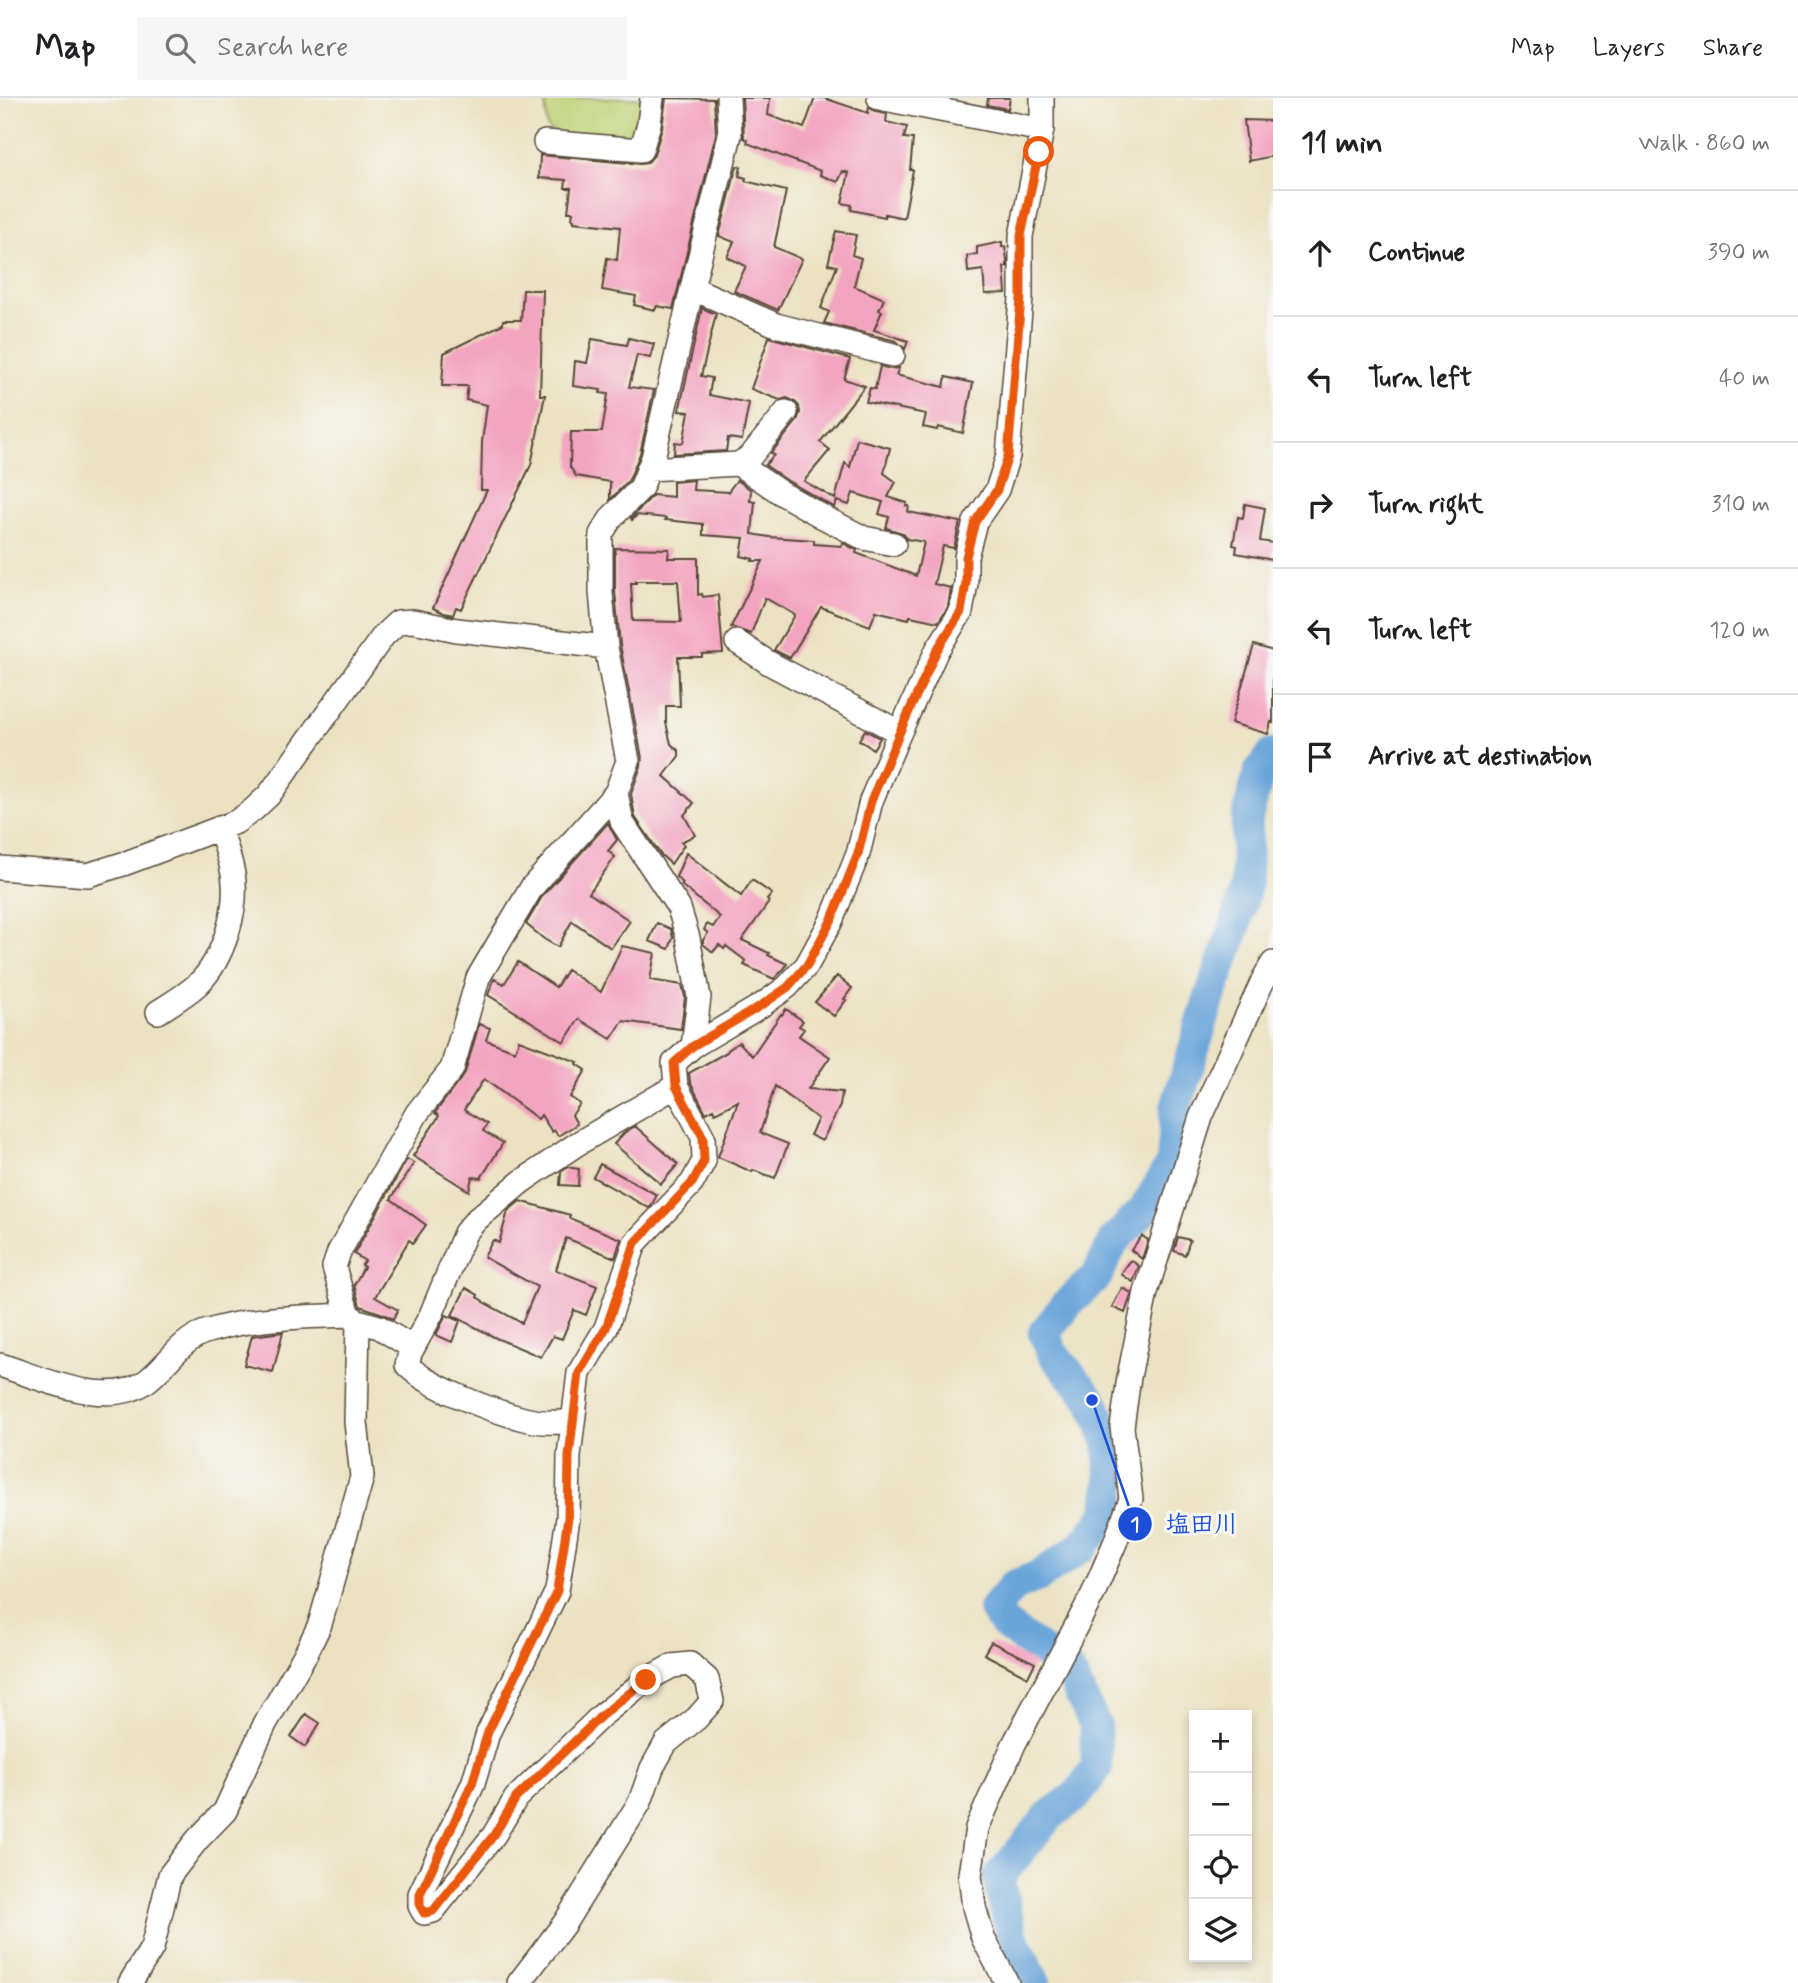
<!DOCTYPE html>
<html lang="en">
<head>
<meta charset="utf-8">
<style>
  :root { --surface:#fff; --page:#f6f6f6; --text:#202124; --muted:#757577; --line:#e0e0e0 }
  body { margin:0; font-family:Mynerve,"Klee One",sans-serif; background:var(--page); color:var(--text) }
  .controls { position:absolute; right:21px; bottom:21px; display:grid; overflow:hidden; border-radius:0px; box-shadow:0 4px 10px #0003 }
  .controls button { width:63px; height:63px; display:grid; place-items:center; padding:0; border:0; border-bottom:2px solid var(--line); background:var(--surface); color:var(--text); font:35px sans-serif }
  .stop { position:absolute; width:21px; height:21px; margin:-16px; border:5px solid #ea580c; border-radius:50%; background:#fff }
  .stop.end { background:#ea580c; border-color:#fff; box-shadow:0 2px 7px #0008 }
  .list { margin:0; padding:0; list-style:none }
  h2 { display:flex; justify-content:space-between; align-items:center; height:91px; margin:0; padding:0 28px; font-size:30px }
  h2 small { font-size:23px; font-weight:400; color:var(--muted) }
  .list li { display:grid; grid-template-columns:46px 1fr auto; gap:21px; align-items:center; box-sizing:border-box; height:126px; padding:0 28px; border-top:2px solid var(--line) }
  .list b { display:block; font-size:26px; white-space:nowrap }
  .list em { font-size:23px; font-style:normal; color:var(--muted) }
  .icon { flex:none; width:38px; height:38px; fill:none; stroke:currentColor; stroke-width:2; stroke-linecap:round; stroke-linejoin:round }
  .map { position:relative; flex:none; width:1273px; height:1885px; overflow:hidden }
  header { display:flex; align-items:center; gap:42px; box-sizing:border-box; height:98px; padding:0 35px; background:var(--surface); border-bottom:2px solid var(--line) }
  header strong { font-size:33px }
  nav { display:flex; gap:38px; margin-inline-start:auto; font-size:24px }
  .search { width:490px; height:63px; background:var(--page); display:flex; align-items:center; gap:18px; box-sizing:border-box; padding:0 24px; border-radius:0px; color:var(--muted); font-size:26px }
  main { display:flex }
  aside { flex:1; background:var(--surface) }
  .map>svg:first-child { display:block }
  .green { fill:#bed174; stroke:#7c7e49; stroke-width:2 }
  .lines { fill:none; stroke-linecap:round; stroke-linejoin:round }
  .river { stroke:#6aa5da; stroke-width:32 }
  .building { fill:#f3a4bf; fill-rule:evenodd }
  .minor-casing { stroke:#564637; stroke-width:26 }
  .minor { stroke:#fff; stroke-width:23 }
  .route { stroke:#ea580c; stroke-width:9 }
  .leader { fill:none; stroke:#1d4ed8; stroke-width:2.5 }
  .callout-dot { fill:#1d4ed8; stroke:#f6f6f2; stroke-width:2.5 }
  .mark-label { font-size:21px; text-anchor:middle; font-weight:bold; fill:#fff }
  .callout-label { font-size:24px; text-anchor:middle; font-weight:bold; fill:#1d4ed8; stroke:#f6f6f2; stroke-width:6; stroke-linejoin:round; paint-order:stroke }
</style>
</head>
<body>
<header>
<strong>Map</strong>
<div class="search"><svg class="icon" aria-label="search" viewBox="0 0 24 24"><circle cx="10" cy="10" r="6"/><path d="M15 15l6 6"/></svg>Search here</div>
<nav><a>Map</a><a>Layers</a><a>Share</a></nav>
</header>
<main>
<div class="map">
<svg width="1273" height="1885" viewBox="0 0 1273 1885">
  <rect width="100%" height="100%" fill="#f6f6f2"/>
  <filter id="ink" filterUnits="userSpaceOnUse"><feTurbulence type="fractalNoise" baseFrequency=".0143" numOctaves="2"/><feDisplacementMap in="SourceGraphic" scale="14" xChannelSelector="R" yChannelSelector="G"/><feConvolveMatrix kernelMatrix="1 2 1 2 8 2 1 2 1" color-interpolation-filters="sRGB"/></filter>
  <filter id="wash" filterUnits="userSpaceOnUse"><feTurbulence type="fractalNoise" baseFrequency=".00686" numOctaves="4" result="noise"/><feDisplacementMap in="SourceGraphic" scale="28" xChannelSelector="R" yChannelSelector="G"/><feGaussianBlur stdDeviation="1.57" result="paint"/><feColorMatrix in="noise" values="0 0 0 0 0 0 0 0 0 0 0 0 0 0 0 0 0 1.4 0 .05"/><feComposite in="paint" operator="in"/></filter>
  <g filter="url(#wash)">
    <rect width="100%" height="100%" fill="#ece2c3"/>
    <path class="green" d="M545 0H646L635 43 561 38 547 29Z"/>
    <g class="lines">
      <path class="river" d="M1035 1885 1012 1838 998 1780 1049 1718 1077 1697 1097 1669 1095 1627 1069 1573 1004 1526 994 1511 1013 1488 1039 1478 1083 1448 1108 1415 1111 1379 1109 1345 1092 1302 1053 1256 1044 1235 1066 1207 1097 1178 1113 1144 1144 1112 1172 1065 1176 1009 1208 905 1236 826 1246 787 1247 721 1259 674 1273 656"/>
    </g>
    <g id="blocks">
      <path class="building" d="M666 0 714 1 716 36 673 211 657 208 655 212 634 207 636 198 602 192 607 160 617 162 620 129 574 124V122L572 121 573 114H568L571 90H565L566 82 539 80 540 57 640 66 647 65 654 57 662 30Z
        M742 0H770L768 17 804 30 815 0H824L868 15 869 9 876 14 887 16 886 24 907 29 904 40 913 41 910 72H913L904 120 885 116V119L851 112 852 107 842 105 849 75 843 73 838 84 820 77 821 73 747 45 748 42 744 40Z
        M988 0H1010L1008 11 987 7Z
        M1244 22 1273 23V58L1249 63Z
        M737 68 741 69 739 78 746 80 745 83 786 93 774 149 802 161 778 212 734 193 746 168 727 159 734 144 719 138Z
        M836 133 856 137 852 157 861 160 854 188 884 201 879 212 882 213 874 232 908 243 905 251 896 243 824 225 829 214 821 210 837 168 828 166Z
        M1002 144V149H1005L1007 162V169H1004L1006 195 985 196 983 172 968 174 967 158 977 156V149Z
        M523 192H543L540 297H545L531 367 461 511 456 509 453 517 444 515 433 510 487 392H481L482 344 487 307 466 302 468 288H442L444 255 503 226V222H521Z
        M702 210 716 216 701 278 712 280 709 297 749 305 742 342 728 340 726 353 674 356 675 344 683 345 689 314 679 313Z
        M769 239 850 261 844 281 865 288 820 344 830 352 804 383 835 401 845 365 850 369 857 341 890 350 884 375 896 384 888 399 907 405 906 408H909L908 414 960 424 954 450 943 448 934 486 951 490 948 509 938 524 910 518 909 521 876 513 870 528 821 509 790 560 774 552 795 517 765 500 751 536 731 529 763 463H752L753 461 741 458 744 440 703 437V426L665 422 666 420 637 417 632 422 631 420 653 397 673 399V384L694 382 693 392 729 394 730 391 737 382 751 392 750 403 755 404 752 436 769 439 814 442V446L842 448 843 445 857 452 856 455 916 478 924 444 907 441 903 435 886 430 889 419 879 416 883 404 853 395 849 407 837 403 834 409 788 383 765 367 774 357 771 355 797 323 800 315 799 308 794 303 787 300 780 302 751 291Z
        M629 240 654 246 650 260 637 257 629 289 654 292 640 356 629 382 610 402V384L576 378 570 369 571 334H602L608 296 600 295 601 292 573 288 575 263 587 265 592 241 627 247Z
        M880 268 890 271 899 270 896 277 944 289 946 279 973 285 963 335 938 329 937 332 923 329 926 316 866 304 870 290 875 291Z
        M1245 406 1265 410 1260 443 1273 445V462L1236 455 1237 448 1233 447 1238 419 1243 420Z
        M615 450 669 451 668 460H698V497L702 496 703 499 718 497 723 555 702 556V559H678L680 608H666V625L671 646 679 653V658L664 678 694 705 684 717 695 737 681 744 684 747 671 766 661 757 635 719 631 696 641 668 642 660 620 547 615 493ZM636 483H678L681 524 633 523 631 485H636Z
        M1254 547 1273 553V625L1271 624 1268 636 1231 625Z
        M865 632 880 640 873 651 859 642Z
        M608 725 617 742 608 753 615 759 589 795 630 823 611 850 572 823 558 849 544 841 526 826 543 797Z
        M686 755 741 798 752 782 772 796 767 802 769 804 742 842 769 855 768 857 787 866 784 871 774 881 744 867 746 863 726 848 724 851 719 847 713 854 703 846V842L708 835 704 832 707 826 713 829 720 819 681 787 683 785 676 779Z
        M657 825 671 831 673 840 669 851 649 843Z
        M622 848 655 855 650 882 682 887 685 899 681 931 623 923 611 941 579 921 564 944 488 897 494 881 504 886 518 864 556 889 567 872 601 894Z
        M837 878 852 890 844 901 846 902 834 918 815 904Z
        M786 911 803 923 799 928 804 931 799 938 830 959 808 991 842 994 840 1008 822 1043 810 1037 818 1021 775 988 760 1035 788 1046 775 1080 753 1072 752 1074 718 1059 738 1003 715 1015 713 1011 706 1015 690 984 689 975 727 954 728 952 739 944 752 958 781 916 782 917Z
        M479 926 490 930 486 942 515 953 519 942 578 964 577 966 586 972 570 999 580 1006 572 1017 577 1026 558 1038 554 1032 552 1034 541 1017 538 1021 484 981 464 1012 487 1026 483 1033 503 1045 481 1080 472 1079 469 1093 413 1058 439 1018 435 1015 465 975Z
        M635 1028 678 1066 661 1086 614 1046 624 1035Z
        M407 1061 414 1065 391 1101 426 1127 413 1145 409 1142 375 1199 398 1212 393 1221 383 1216 360 1208 354 1187 364 1169 362 1167 365 1163 354 1156Z
        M600 1066 657 1097 651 1108 649 1110 593 1079Z
        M567 1069 579 1071 578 1088 560 1087 561 1074Z
        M520 1103 570 1117 569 1120 621 1141 615 1160 566 1140 556 1172 597 1188 586 1217 574 1212 562 1241 553 1238 541 1259 496 1240 452 1217 466 1190 478 1197 477 1199 483 1203V1204L522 1225 537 1189 484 1159 493 1142 499 1145 508 1113Z
        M1142 1138 1148 1142 1142 1161 1131 1152Z
        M1178 1139 1190 1142 1185 1157 1174 1153Z
        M1131 1162 1139 1168 1133 1184 1121 1176Z
        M1122 1190 1132 1195 1125 1215 1112 1209Z
        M446 1217 460 1223 452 1244 436 1237Z
        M283 1234 273 1274 244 1267 252 1238Z
        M991 1544 1035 1565 1028 1579 984 1556Z
        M306 1616 320 1625 305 1649 291 1639Z"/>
    </g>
  </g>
  <g filter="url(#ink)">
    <use href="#blocks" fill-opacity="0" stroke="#564637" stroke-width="2"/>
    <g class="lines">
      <defs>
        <path id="minor" d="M879 0 1042 32
          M545 44 641 52 649 26 652 0
          M692 190 776 227 893 257
          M738 366 750 359 786 314
          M648 371 738 366 781 395 823 419 864 440 894 446
          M737 544 769 565 899 634
          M616 695 622 724 679 810 688 840 699 899 693 948
          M0 770 88 777 126 765 236 724 253 712 269 697 384 537 398 524 413 523 457 532 606 549
          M158 914C172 905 186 897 198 886 223 862 239 811 233 776 230 760 225 745 219 730
          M348 1217 334 1169 339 1154 417 1015 452 971 478 880 532 789 616 695 628 663 606 549 601 494V436L612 419 641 390 653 360 692 190 730 37 728 0
          M0 1267C41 1280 110 1313 148 1282 167 1267 181 1242 205 1234 251 1219 300 1219 348 1217L358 1223 379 1229 413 1250
          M572 1323C556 1325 540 1325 524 1321 493 1313 429 1290 407 1267L410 1255 431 1217 465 1135 476 1122 521 1084 577 1046 676 988
          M130 1885 152 1850 170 1777 197 1742 225 1713 265 1626 306 1555 320 1526 362 1379 356 1324 358 1223
          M519 1885 564 1826 640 1704 652 1670 666 1645 697 1620 712 1603 707 1581 690 1566 672 1568 646 1582 601 1618 516 1700 494 1737 433 1813 424 1815 420 1808V1796L473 1686 488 1635 557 1493 568 1420 569 1358 579 1275 606 1230 635 1145 692 1085 704 1063 703 1039 676 988 674 965 693 948 762 907 787 889 807 867 831 823 858 756 871 703 898 638 937 552 961 514 966 485V459L975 424 997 392 1008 358 1021 200V138L1042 32V0
          M1007 1885 983 1840 974 1809 970 1777 977 1730 1014 1646 1093 1496 1115 1445 1131 1401 1122 1329 1129 1279 1146 1194 1201 1019 1264 880 1273 865"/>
      </defs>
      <use href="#minor" class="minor-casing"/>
      <use href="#minor" class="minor"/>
    </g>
  </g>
  <g class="lines" filter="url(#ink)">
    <path class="route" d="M646 1582 601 1618 516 1700 494 1737 433 1813 424 1815 420 1808V1796L472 1686 488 1634 557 1493 568 1420 569 1358 579 1275 606 1230 635 1145 692 1085 704 1063 703 1039 676 988 674 965 693 948 762 907 788 889 807 867 831 823 858 756 871 703 898 638 937 552 961 514 966 485V459L975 424 997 392 1008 358 1021 200V138L1039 54"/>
  </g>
  <path class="leader" d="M1092 1302L1135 1426"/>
  <g class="callout-dot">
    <circle cx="1092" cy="1302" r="7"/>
    <circle cx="1135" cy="1426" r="18"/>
  </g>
  <g class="mark-label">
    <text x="1135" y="1433">1</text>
  </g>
  <g class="callout-label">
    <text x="1202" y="1434">塩田川</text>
  </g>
</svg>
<div class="controls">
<button>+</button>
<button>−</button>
<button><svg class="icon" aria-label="locate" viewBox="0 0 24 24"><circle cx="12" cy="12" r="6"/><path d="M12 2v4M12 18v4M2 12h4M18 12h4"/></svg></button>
<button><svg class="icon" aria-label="layers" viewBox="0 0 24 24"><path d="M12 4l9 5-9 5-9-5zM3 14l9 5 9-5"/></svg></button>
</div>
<div class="stop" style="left:1039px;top:54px"></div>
<div class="stop end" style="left:646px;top:1582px"></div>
</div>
<aside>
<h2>11 min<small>Walk · 860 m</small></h2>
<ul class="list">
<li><svg class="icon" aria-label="ahead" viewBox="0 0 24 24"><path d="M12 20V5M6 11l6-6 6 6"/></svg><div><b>Continue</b></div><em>390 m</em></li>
<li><svg class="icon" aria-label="left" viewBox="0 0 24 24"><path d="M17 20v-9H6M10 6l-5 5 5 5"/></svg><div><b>Turn left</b></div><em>40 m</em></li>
<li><svg class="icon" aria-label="right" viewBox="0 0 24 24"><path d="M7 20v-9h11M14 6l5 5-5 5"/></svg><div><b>Turn right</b></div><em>310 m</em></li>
<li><svg class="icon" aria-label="left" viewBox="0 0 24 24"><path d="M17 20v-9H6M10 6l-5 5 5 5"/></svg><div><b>Turn left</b></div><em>120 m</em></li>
<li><svg class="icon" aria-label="arrive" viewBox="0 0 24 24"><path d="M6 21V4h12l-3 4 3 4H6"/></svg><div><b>Arrive at destination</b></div></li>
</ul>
</aside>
</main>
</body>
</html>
